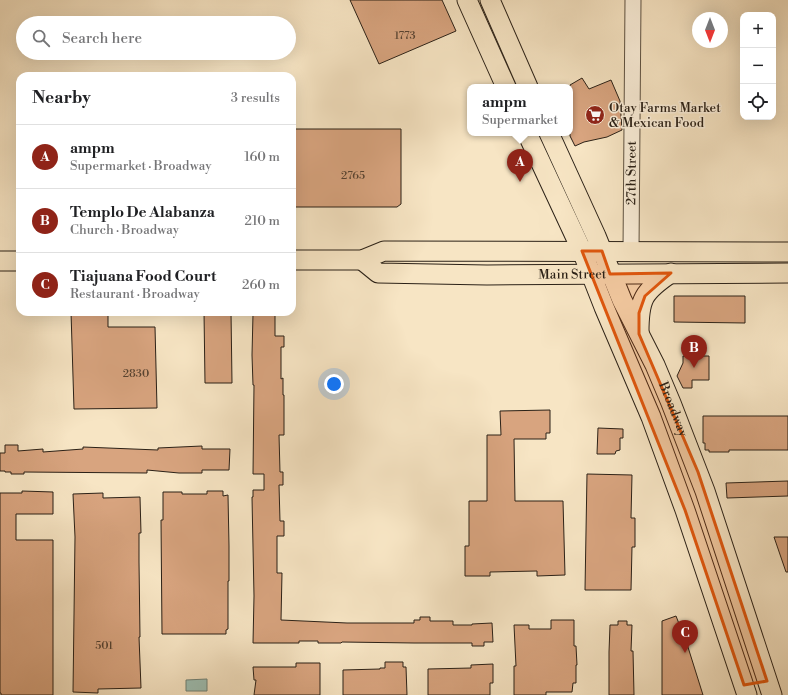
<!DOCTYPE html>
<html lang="en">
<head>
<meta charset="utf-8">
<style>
  :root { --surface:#fff; --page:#f6f6f6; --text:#202124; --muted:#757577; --line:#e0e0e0; --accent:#8f2418 }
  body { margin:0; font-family:"Libre Bodoni",serif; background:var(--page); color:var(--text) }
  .controls { position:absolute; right:12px; top:12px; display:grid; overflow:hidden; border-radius:8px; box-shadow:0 4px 16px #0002 }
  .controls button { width:36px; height:36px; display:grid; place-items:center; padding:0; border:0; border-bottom:1px solid var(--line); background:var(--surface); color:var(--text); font:20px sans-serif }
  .compass { position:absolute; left:692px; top:12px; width:36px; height:36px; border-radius:50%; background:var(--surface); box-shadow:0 4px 16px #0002; rotate:180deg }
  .you { position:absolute; left:334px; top:384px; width:14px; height:14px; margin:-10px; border:3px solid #fff; border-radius:50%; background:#1a73e8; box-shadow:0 0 0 6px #1a73e833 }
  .badge { display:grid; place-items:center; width:26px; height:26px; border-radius:50%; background:var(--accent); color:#fff; font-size:13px; font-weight:700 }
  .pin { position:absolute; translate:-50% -33px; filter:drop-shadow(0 1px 2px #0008) }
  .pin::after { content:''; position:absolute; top:21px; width:14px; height:12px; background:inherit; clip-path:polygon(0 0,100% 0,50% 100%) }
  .popup { position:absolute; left:467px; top:84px; width:106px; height:52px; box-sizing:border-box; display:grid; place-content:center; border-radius:8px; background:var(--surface); filter:drop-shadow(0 1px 3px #0005); font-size:13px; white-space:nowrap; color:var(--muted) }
  .popup b { font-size:15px; color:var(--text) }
  .popup::after { content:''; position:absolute; left:50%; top:100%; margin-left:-8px; border:8px solid transparent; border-top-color:var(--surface) }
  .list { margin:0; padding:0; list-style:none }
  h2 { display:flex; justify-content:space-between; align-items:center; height:52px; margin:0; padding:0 16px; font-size:17px }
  h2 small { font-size:13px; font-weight:400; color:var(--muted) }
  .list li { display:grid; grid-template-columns:26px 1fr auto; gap:12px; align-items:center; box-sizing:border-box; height:64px; padding:0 16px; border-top:1px solid var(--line) }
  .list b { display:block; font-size:15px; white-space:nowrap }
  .list p { margin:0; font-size:13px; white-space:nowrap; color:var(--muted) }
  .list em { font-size:13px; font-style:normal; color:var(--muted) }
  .icon { flex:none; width:22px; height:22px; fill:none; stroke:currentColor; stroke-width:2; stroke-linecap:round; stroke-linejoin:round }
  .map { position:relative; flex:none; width:788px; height:695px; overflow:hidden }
  .search { position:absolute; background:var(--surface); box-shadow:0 4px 16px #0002; left:16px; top:16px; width:280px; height:44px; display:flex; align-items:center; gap:10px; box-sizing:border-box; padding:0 14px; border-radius:22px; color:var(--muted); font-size:15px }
  .panel { position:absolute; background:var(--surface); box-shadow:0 4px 16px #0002; left:16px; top:72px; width:280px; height:244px; border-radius:12px }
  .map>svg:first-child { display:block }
  .water { fill:#9dbfb3; stroke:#6f8075 }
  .building { fill:#d8a47f; stroke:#2b2117 }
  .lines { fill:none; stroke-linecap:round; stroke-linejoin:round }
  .minor-casing { stroke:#5e5242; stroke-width:17 }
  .major-casing { stroke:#2b2117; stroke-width:21 }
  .minor { stroke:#faeed9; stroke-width:15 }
  .major { stroke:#f7e5c4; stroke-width:19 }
  .marked { fill:#df560d; fill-opacity:0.2; stroke:#df560d; stroke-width:3; stroke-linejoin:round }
  .labels { text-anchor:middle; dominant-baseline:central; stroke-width:3; stroke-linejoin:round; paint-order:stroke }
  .number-label { font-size:11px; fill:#564231 }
  .poi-label { font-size:13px; fill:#2b2117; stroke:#faeed9; text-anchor:start }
  .street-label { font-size:13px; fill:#2b2117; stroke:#faeed9 }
</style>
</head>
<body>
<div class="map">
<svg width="788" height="695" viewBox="0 0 788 695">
  <rect width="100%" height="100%" fill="#f7e5c4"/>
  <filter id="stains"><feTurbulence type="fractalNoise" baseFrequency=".005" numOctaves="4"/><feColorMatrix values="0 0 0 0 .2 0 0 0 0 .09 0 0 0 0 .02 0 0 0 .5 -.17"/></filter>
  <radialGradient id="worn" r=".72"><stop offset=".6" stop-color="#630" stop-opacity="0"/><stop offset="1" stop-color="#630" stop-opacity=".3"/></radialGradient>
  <path class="water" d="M207 679V691H186V680Z"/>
  <path class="building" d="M350 0H442L456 31 379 64Z
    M582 78 589 89 611 80 620 101 622 130 607 137 584 142 575 146 570 136V85Z
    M292 129H401V204L397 207H292Z
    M674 296H745V323L674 322Z
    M71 312H108V327H155L157 408 74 409Z
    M204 312H231L232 383H205Z
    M256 312H273V314H275V336H284V347H281V379L283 378V395H284V435H279L280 472H283V485H279L280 521H284V536H277V573H282L281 620 347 623H414V620H420V617H430V621H453V625H472V624L492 623 493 642H484V646H472V643H414L342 642 341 643H318V641H299V643H253L254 596 252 497H253V490H264V474H253L254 385H253L252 355 253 314H256Z
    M683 356H709V380H692V388H683L677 376 683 363Z
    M550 410V433H546V439H514L515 501H563L565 575 537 576V571L490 572V576H465V546H469V501H487V435H501L500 411Z
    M703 416H788V450H729V452H709V450H705V443H703Z
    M598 428 623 429V438H620V450L616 451 615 454H597Z
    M5 445H18V451L43 449V452L83 449V447L158 450V448L202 446V449H230L229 470H202V473H179L147 470V473L24 472V474H11V472H5V471H0V453H5Z
    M587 474 632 475 631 518H635V547H632L631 590H585Z
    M788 481V496L727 498 726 483Z
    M22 491 53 492V514H16V540H53V695H1V693H0V493H22Z
    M207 491H223V496L228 495 229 546V581H228V629L226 630V634H162L161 520H163V492H182V494H207Z
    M103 493V498L140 497 141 533H139V562L140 637H139L141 688 98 689V693L73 692 75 537 73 494Z
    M774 537H788V572H786Z
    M676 616 687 644 703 695H662V621Z
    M551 620H574V646H576L577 665H576V683H573L572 692H546V695H514V666H516L514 625H529V629H551Z
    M618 621H627V625H632L631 651H633L634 695H609V652L610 625H618Z
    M385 662H403V667H406L407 695H343V670L380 669V668H385Z
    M296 663H320V695H254L256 680H254L253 667H296Z
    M493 664V683H490V695H428V669L471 668V665Z"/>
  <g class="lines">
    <defs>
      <g id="minor">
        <path id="s1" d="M631 251 633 0"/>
      </g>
      <g id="major">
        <path d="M467 0 506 87"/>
        <path d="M490 0 528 87"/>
        <path d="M527 133 582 251 604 307 651 417 685 510 747 695"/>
        <path id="s2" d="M549 133 596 236 622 300 655 365 671 403 705 491 772 695"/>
        <path d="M292 260H362L384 251 788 252"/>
        <path id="s3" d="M362 260 378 273 487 275 788 273"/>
        <path d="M0 261H20"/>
        <path d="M639 332C639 299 643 292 671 273"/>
      </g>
    </defs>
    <use href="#minor" class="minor-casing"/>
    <use href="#major" class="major-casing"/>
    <use href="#minor" class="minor"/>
    <use href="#major" class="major"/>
  </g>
  <path class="marked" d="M582 251H602L610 274 671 273 645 296 639 313V334L698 472 767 681 744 685 685 510Z"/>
  <defs>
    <symbol id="supermarket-disc" viewBox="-11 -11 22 22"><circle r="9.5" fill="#8f2418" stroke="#faeed9"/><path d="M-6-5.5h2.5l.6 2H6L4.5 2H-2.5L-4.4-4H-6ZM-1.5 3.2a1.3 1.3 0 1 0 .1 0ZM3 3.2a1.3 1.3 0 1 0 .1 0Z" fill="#fff"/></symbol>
  </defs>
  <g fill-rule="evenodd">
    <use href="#supermarket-disc" x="584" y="104" width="22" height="22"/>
  </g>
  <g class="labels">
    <g class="number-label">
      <text x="405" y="36">1773</text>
      <text x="353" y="176">2765</text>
      <text x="136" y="374">2830</text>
      <text x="104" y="646">501</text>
    </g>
    <g class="poi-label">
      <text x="609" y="108">Otay Farms Market<tspan x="609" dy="15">&amp; Mexican Food</tspan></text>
    </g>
    <g class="street-label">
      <text stroke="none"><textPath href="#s1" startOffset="78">27th Street</textPath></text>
      <text stroke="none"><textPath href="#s3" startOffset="215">Main Street</textPath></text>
      <text stroke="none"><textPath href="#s2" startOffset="303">Broadway</textPath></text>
    </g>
  </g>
  <rect width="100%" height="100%" filter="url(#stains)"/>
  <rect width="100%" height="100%" fill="url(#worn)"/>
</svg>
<div class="controls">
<button>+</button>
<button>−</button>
<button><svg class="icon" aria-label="locate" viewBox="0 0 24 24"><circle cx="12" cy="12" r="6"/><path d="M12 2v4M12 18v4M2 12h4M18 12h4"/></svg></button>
</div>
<svg class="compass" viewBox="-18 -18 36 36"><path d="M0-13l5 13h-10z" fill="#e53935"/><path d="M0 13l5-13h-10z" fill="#757577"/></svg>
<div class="you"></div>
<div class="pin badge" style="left:520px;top:182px">A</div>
<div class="popup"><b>ampm</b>Supermarket</div>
<div class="pin badge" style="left:694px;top:368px">B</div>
<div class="pin badge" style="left:685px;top:653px">C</div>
<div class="search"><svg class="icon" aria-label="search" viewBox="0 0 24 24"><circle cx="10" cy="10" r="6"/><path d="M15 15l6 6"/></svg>Search here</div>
<section class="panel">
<h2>Nearby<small>3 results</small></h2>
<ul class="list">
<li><span class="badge">A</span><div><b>ampm</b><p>Supermarket · Broadway</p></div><em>160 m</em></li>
<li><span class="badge">B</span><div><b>Templo De Alabanza</b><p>Church · Broadway</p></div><em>210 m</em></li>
<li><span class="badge">C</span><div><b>Tiajuana Food Court</b><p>Restaurant · Broadway</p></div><em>260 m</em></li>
</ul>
</section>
</div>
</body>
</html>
